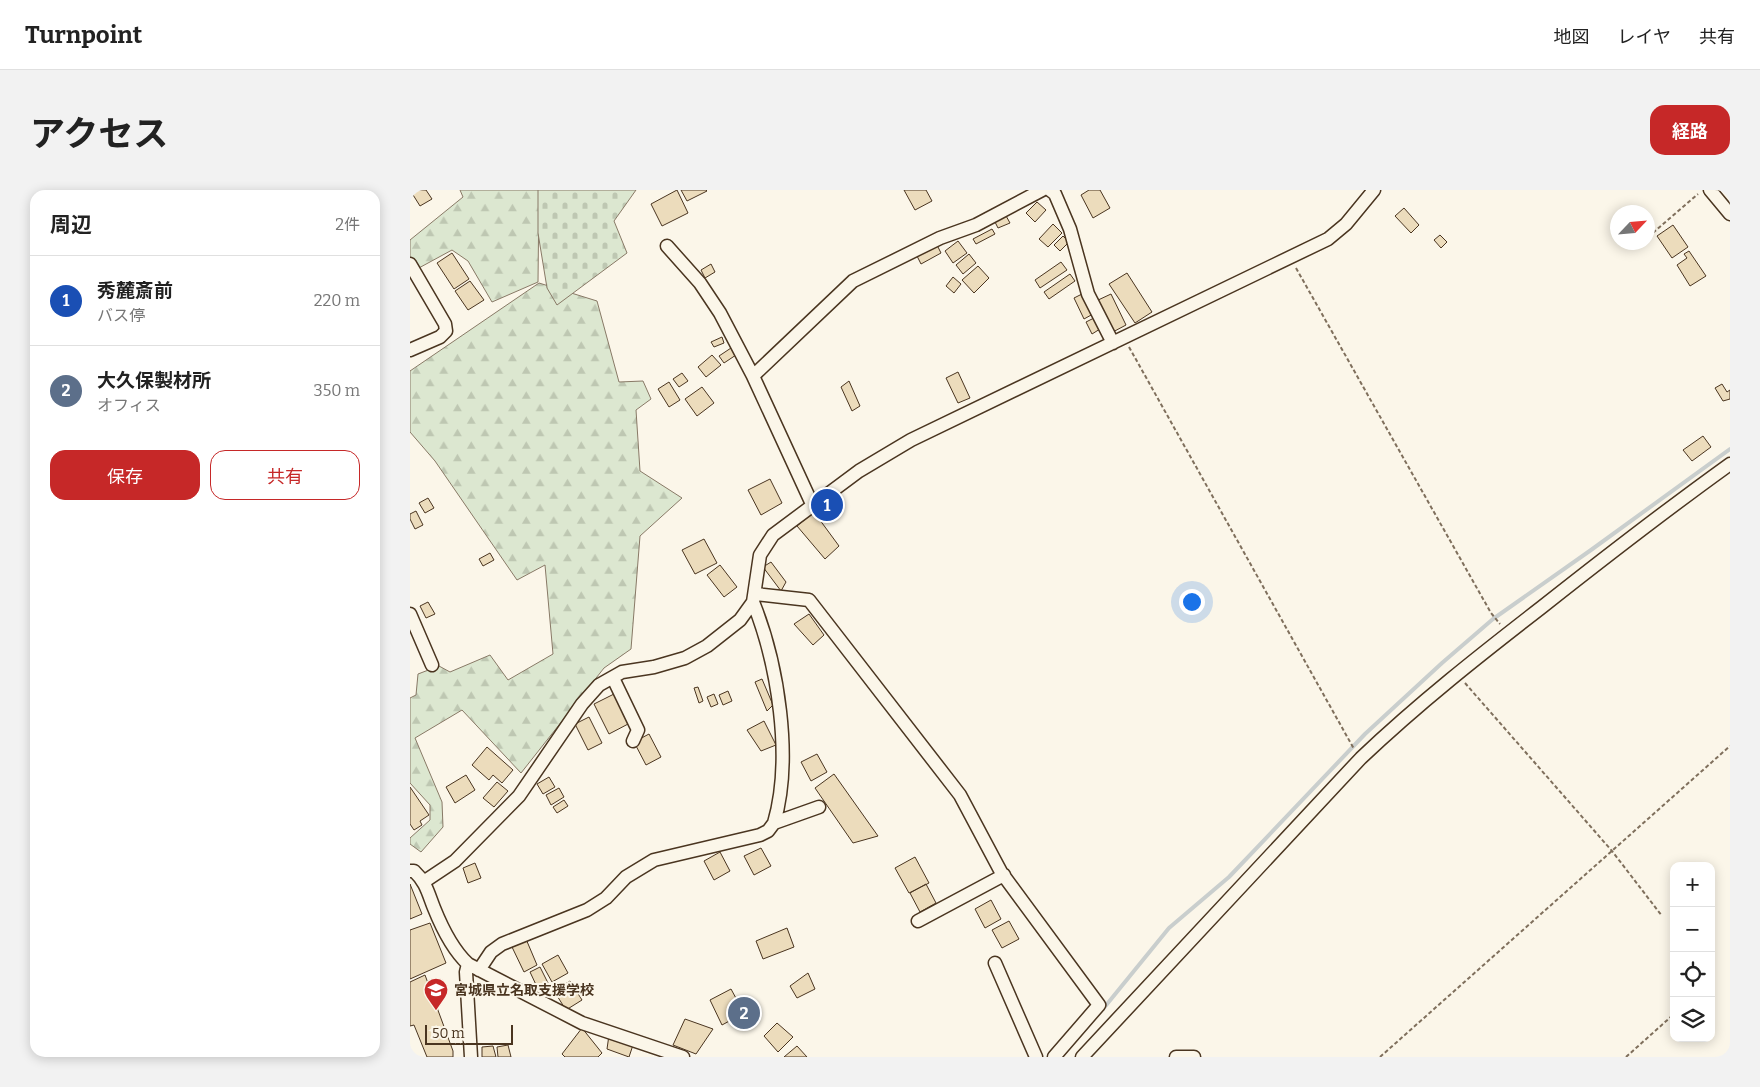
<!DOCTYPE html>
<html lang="ja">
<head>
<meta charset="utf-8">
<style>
  :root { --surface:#fff; --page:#f2f2f2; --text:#222; --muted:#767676; --line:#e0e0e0; --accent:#c62828 }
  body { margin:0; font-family:Bitter,"Noto Sans JP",serif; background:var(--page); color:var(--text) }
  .controls { position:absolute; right:15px; bottom:15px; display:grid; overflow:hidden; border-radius:10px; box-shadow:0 2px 12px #0003 }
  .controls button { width:45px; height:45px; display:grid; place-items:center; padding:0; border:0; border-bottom:1px solid var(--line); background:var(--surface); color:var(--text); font:25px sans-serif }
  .compass { position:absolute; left:1200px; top:15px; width:45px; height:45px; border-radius:50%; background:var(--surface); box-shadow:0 2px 12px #0003; rotate:64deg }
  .scale { position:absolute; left:15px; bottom:12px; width:88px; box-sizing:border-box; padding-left:5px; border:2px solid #4a3520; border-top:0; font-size:14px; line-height:18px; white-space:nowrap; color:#4a3520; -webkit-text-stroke:4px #fbf6e9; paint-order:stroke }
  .you { position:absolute; left:781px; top:411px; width:18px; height:18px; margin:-12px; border:4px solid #fff; border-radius:50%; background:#1a73e8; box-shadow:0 0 0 8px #1a73e833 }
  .badge { display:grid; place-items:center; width:32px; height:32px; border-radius:50%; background:var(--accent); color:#fff; font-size:16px; font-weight:700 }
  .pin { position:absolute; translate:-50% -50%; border:2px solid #fff; box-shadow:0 1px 5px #0006 }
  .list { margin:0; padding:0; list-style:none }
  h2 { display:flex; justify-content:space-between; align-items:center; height:65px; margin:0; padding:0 20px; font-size:21px }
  h2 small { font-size:16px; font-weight:400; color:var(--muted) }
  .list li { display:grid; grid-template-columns:32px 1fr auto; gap:15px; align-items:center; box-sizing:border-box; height:90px; padding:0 20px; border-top:1px solid var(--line) }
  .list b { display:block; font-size:19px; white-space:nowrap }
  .list p { margin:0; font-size:16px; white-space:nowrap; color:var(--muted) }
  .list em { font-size:16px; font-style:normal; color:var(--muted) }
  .actions { display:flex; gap:10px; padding:15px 20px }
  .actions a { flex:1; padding:11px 0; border:1px solid var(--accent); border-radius:15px; text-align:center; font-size:18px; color:var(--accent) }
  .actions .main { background:var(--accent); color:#fff }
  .icon { flex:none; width:28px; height:28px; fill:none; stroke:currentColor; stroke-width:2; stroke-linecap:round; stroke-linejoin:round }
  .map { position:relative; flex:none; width:1320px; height:867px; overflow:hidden; border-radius:15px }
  header { display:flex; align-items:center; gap:30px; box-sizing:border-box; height:70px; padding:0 25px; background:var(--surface); border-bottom:1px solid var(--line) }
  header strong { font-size:24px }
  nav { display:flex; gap:28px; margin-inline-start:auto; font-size:18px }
  .intro { display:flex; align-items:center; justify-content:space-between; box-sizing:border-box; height:120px; padding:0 30px }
  h1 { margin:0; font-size:35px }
  .button { padding:12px 22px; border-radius:15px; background:var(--accent); color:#fff; font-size:18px; font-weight:700 }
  main { display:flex; gap:30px; padding:0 30px }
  aside { flex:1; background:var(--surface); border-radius:15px; box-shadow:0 2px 12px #0003 }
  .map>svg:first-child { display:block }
  .forest { fill:url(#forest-firs); stroke:#887966 }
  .cemetery { fill:url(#cemetery-stones); stroke:#887966 }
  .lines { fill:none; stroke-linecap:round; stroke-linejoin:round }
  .stream { stroke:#c9cecd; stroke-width:4 }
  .building { fill:#ecdcbc; stroke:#4a3520 }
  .minor-casing { stroke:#4a3520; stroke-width:15 }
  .path { stroke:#7f6f5c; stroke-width:2; stroke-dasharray:4 2.5; stroke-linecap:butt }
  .minor { stroke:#fbf6e9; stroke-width:12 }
  .labels { text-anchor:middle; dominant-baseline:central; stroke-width:4; stroke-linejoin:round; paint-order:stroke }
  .poi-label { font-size:14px; font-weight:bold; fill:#4a3520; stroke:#fbf6e9; text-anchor:start }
</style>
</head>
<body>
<header>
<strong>Turnpoint</strong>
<nav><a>地図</a><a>レイヤ</a><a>共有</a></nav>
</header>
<div class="intro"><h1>アクセス</h1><a class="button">経路</a></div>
<main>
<aside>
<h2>周辺<small>2件</small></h2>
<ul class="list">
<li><span class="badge" style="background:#1a4fb4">1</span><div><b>秀麓斎前</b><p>バス停</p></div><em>220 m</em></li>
<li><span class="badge" style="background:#5c6f8a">2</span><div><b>大久保製材所</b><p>オフィス</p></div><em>350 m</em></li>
</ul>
<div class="actions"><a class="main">保存</a><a>共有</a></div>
</aside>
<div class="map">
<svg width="1320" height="867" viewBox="0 0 1320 867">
  <defs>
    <pattern id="forest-firs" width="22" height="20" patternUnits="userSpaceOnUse" patternTransform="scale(1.25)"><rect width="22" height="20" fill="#dce7d0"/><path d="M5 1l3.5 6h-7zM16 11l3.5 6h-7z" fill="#bec7b2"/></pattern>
    <pattern id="cemetery-stones" width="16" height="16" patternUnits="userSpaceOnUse" patternTransform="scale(1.25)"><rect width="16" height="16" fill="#dce7d0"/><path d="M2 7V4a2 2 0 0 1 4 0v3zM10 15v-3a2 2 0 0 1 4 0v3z" fill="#bec7b2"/></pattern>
  </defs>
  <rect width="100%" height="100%" fill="#fbf6e9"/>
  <path class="forest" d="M50 0H129L128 92 82 112 58 71 42 60 7 79 0 69V50L53 7Z
    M129 93 187 111 209 192 233 191 241 209 226 220 230 281 272 308 230 346 221 459 194 478 111 583 52 520 5 548 32 612 33 637 11 662 0 654V648L20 630V615L0 593V508L6 505 8 484 29 476 40 482 80 465 98 490 143 464 135 375 107 390 25 271 0 242V181Z"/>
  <path class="cemetery" d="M128 0H226L204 31 217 63 147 115 137 98 128 43Z"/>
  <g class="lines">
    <path class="stream" d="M693 819 759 738 819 687 955 544 1032 473 1083 429 1181 360 1320 259"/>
  </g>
  <path class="building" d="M0 0H16L22 9 10 16Z
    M267 0 278 23 252 36 241 14Z
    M271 0H296L297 1 277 11Z
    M494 0H516L522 11 505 20Z
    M679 0H690L700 18 683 28 671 5Z
    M627 12 636 20 625 32 616 23Z
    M994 18 1009 35 1001 43 985 26Z
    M595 24 600 33 588 38 584 30Z
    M643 34 652 43 638 57 629 49Z
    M1263 35 1278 57 1262 68 1247 46Z
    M582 39 585 44 566 54 563 49Z
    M1030 45 1037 52 1031 58 1024 50Z
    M653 46 659 52 650 61 644 55Z
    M548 51 557 63 543 73 535 61Z
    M526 53 531 63 511 74 506 64Z
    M1279 61 1296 86 1280 96 1267 75 1277 68 1274 64Z
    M42 63 59 89 44 99 27 73Z
    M559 64 566 73 553 84 546 75Z
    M651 72 657 80 630 98 625 90Z
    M301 74 305 82 295 88 291 80Z
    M568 76 579 88 564 103 552 90Z
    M717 83 742 122 725 133 699 94Z
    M660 84 665 91 639 109 634 102Z
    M543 87 551 94 544 103 536 96Z
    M60 91 74 110 58 120 45 101Z
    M672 104 683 124 674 129 664 108Z
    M701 104 716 135 701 143 686 111Z
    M684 128 690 139 682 144 676 132Z
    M312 147 314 153 304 157 301 152Z
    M321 158 326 165 314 173 309 166Z
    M302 165 311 175 296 187 288 177Z
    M548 182 560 208 548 213 536 188Z
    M272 183 278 191 269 197 263 189Z
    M439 191 450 216 442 221 431 197Z
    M259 192 270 210 259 217 248 199Z
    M1312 194 1317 202 1320 200V209L1313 211 1305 198Z
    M292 197 304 213 287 226 275 209Z
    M1293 246 1301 257 1282 271 1273 260Z
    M360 289 372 313 351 325 338 300Z
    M18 308 24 318 15 323 9 313Z
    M6 321 13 335 5 339 0 329V324Z
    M404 322 429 356 415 369 387 336Z
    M294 349 307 373 285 384 272 360Z
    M80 363 84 370 73 376 69 369Z
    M361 372 376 392 371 401 353 377Z
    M310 375 327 397 314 407 297 385Z
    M18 412 25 424 16 428 10 416Z
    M399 424 414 445 403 455 384 434Z
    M352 489 363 515 357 521 345 492Z
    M288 497 293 511 289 513 284 498Z
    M318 501 322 511 313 515 309 505Z
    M206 503 220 533 199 544 184 514Z
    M304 504 308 514 301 517 297 507Z
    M179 527 192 553 178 560 165 534Z
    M354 531 366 555 351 561 337 540Z
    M239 544 251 567 236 575 224 552Z
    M77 557 103 580 92 593 83 585 79 590 62 575Z
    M407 564 417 582 401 591 391 572Z
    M424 584 468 646 443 653 405 598Z
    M56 585 65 600 45 613 36 597Z
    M139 587 145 597 133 604 127 594Z
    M87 592 98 601 84 617 73 608Z
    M0 597 19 625 10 631 12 635 4 640 0 634Z
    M149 598 154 607 141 615 136 605Z
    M154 610 158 616 147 623 143 617Z
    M351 658 361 676 344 685 334 666Z
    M310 662 320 681 304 690 294 671Z
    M505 667 519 693 499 703 485 678Z
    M65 673 71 688 58 693 53 678Z
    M0 694 12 724 0 729Z
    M516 694 526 713 510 722 500 703Z
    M581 710 591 729 575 738 565 719Z
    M599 731 609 749 592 758 582 740Z
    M20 733 36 773 0 789V740Z
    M377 738 384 757 353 769 346 751Z
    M116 749 127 775 114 782 102 757Z
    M148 765 158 783 142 792 132 774Z
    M130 777 138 793 128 799 120 782Z
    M398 783 405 799 387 808 380 796Z
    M15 785 43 861V867H17L4 835 0 836V792Z
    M160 791 172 810 156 820 144 801Z
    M321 799 334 823 312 835 300 810Z
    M275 829 303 839 286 864 263 855Z
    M367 833 383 847 368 862 354 846Z
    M172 838 192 863 188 867H155L152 864Z
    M199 845 224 852 219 867 197 859Z
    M98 855 101 867H88L87 857Z
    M83 856 86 867H72V857Z
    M387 856 397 867H374Z"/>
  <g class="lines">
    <defs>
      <path id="minor" d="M640 0 645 4 660 39 678 104 703 153
        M1300 0 1320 24
        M257 56 290 93 310 123 343 186 402 314
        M0 74 35 134 36 141 30 147 0 160
        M343 186 443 91 530 48 566 35 632 0
        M346 404 399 410 550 605 591 682 689 815 644 867
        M0 424 22 475
        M203 488 228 540 223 551
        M364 633 409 617
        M0 681H4C16 692 18 703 24 718 32 738 43 760 58 774
        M15 691 45 671 109 606 172 514 189 495 212 482 244 477 275 468 297 456 330 430 343 412 350 365 363 345 449 281 501 250 918 49 936 34 964 0
        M508 731 594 685
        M585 773 626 867
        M69 780 81 762 92 754 177 720 196 708 216 687 244 670 350 645 358 641 364 633C383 568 368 474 343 412
        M61 867 56 782 58 774 172 833 273 867
        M672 867 951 568C1009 513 1070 465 1132 417 1194 368 1256 320 1320 274
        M766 867H784"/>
    </defs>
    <use href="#minor" class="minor-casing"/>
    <path class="path" d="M1238 47 1288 4
      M886 78 1081 423 1090 434
      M719 157 944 559
      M1055 493 1202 661 1252 726
      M970 867 1320 556
      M1216 867 1264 824"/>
    <use href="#minor" class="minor"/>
  </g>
  <defs>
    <symbol id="school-pin" viewBox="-11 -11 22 30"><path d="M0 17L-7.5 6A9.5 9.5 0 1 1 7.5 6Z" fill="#c62828" stroke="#fbf6e9"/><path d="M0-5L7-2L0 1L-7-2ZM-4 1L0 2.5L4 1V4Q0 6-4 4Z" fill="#fff"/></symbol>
  </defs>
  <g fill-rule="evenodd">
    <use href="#school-pin" x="12" y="786" width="28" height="38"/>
  </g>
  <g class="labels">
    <g class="poi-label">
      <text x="44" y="800">宮城県立名取支援学校</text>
    </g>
  </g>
</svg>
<div class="controls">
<button>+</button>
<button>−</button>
<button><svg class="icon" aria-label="locate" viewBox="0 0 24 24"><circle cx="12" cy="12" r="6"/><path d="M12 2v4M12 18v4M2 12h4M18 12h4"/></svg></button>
<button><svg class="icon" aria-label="layers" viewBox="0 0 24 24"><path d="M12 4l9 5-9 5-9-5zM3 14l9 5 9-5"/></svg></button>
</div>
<svg class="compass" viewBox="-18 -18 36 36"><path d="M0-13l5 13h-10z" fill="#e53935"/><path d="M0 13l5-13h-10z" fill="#767676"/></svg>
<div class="scale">50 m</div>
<div class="you"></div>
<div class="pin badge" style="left:417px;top:315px;background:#1a4fb4">1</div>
<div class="pin badge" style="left:334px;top:823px;background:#5c6f8a">2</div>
</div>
</main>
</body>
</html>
